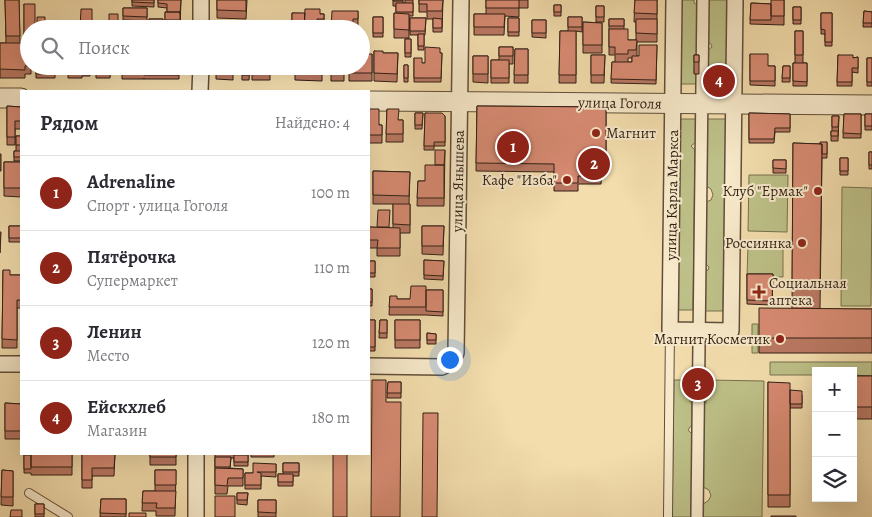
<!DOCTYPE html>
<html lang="ru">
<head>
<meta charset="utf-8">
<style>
  :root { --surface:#fff; --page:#f2f2f3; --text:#2b2b33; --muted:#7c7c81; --line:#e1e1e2; --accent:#8f2418 }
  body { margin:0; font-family:Alegreya,serif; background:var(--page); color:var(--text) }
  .controls { position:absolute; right:15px; bottom:15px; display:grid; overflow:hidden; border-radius:0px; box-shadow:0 5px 20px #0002 }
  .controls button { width:45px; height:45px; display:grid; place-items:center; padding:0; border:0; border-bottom:1px solid var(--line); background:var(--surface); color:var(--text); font:25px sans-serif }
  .you { position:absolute; left:449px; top:359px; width:18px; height:18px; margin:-12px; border:4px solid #fff; border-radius:50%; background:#1a73e8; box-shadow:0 0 0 8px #1a73e833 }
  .badge { display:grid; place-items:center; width:32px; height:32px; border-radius:50%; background:var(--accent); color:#fff; font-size:16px; font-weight:700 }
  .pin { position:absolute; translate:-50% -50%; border:2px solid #fff; box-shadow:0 1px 5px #0006 }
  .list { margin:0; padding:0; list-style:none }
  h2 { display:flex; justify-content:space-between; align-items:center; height:65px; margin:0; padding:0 20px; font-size:21px }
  h2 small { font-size:16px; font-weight:400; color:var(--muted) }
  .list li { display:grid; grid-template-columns:32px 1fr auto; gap:15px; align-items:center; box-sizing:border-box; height:75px; padding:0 20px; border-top:1px solid var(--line) }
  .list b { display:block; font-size:19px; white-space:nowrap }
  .list p { margin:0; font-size:16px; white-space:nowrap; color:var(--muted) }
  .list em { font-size:16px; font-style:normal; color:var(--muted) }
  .icon { flex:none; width:28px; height:28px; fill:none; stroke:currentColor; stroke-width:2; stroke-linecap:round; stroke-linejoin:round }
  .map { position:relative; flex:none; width:872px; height:517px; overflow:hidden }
  .search { position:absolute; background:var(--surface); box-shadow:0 5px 20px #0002; left:20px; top:20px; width:350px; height:55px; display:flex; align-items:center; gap:12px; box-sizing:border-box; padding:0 18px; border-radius:28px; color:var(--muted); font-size:19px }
  .panel { position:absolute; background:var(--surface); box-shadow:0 5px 20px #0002; left:20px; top:90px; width:350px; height:365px; border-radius:0px }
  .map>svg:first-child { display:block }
  .green { fill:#bdc088; stroke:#76704e }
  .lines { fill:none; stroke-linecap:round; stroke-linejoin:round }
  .service-casing { stroke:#614e3a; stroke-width:10 }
  .pedestrian-casing { stroke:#614e3a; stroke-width:14 }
  .minor-casing { stroke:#614e3a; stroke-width:18 }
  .tertiary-casing { stroke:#614e3a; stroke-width:21 }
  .service { stroke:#f7e9ca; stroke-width:8 }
  .pedestrian { stroke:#f7e9ca; stroke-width:11 }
  .minor { stroke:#f7e9ca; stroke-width:15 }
  .tertiary { stroke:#f7e9ca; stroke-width:19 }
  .wall { fill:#ba7863; stroke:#301f14; fill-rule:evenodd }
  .building { fill:#d88b73; stroke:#301f14 }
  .poi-dot { fill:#8f2418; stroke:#f7e9ca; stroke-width:2 }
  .labels { text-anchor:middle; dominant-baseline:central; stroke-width:4; stroke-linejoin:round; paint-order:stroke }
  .street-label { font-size:15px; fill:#301f14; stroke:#f7e9ca }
  .poi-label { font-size:15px; fill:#301f14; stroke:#f7e9ca; text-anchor:end }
</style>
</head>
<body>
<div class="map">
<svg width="872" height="517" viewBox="0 0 872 517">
  <rect width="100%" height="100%" fill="#f3ddad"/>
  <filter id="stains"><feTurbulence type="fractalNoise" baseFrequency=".004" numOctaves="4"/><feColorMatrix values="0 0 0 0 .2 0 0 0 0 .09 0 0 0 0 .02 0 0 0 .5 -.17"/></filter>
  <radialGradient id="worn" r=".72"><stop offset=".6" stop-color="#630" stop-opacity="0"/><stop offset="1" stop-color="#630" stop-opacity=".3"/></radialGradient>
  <path class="green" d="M679 0H694V3L697 5V67H694V73L696 74V84H678Z
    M708 0H727L726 77H708V50L712 47 711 44 708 42Z
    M678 119H696V142L691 146 695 150 693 310H675Z
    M707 119H726L723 311H705V271L708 270 709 267 705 263 706 202 711 200 713 195 711 189 706 186Z
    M749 175H788L787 232 748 231Z
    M842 187 872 188 871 306H841Z
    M748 247H783V277L747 276Z
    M752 324H758V353H752Z
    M770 362H872V376L853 375V371H816V375H770Z
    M674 380H690V402H692V426L690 427 688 430 692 434 691 517H672Z
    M707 380 764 381 762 517H702L703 504 708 501 711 496 709 490 703 487 704 403H706Z"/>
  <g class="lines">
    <defs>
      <path id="service" d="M29 493 68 517
        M668 517 670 330"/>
      <path id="pedestrian" d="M697 517 703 0"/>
      <path id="minor" d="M674 0 670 330 731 331 735 0
        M201 29V0
        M200 91 201 66
        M0 364H21
        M369 366 442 367 451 362 456 353 461 0
        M196 517V454"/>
      <path id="tertiary" d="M0 98H21
        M369 101 872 105"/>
    </defs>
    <use href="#service" class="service-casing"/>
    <use href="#pedestrian" class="pedestrian-casing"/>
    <use href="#minor" class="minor-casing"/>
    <use href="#tertiary" class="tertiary-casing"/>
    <use href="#service" class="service"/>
    <use href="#pedestrian" class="pedestrian"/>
    <use href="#minor" class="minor"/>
    <use href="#tertiary" class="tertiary"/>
  </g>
  <path class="wall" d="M5 0H19L20 43H24V4L29 29V66H31V74H25V78H0V43H6Z
    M132 0H154V7L132 6Z
    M158 0H181L180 28H165V12H167V8L158 7Z
    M217 0H247L246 19 217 18Z
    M393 0H403V3H405V0H413V16H409V38H394V13L396 14V6H393Z
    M419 0H443L442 32H433V19H427V12H419Z
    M486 0H528V8H519V17L505 16 504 35H474V14H486Z
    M635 0H657V42H637V56H639L657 45 656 84 611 83 612 62H615V55H609V19H624V29L628 40H636V22H634ZM628 58H632V62H628Z
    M784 0V25L750 24 751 3 771 4Z
    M554 5H561V16H554Z
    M596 6H604V22H596Z
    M793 7H801V24H793Z
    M123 8H147V21L123 20Z
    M358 11V27H353V29H331Z
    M864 11 872 12V27H863Z
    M292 13 324 14V21L320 27H317V29H292Z
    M821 13H832V46H825V34H821Z
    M373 17H383V37H373Z
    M568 17H582V32L576 31V83H559L560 31H568Z
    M410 18H426L425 35H424V50H418V35H410Z
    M508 18H519V36H508Z
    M149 19H163L162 29H149Z
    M532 20H546V38L532 37Z
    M583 22 602 23V53H583Z
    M795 31H803V63H807V86H793V63H795Z
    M405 39H411V57H405Z
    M499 47H513V64H509V83H491V60H499Z
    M515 49H528V83H514Z
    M374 51 383 53H398L397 82 374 81Z
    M440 53H442L441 82H414V58L422 63H425Z
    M372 54V81H349V66Z
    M750 54 768 66H775V86L750 85Z
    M591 55H605L604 83H591Z
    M694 55H699V74H694Z
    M838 55 853 58 858 57V73L852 72V86H837Z
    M473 56H488V83L473 82Z
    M867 58H872V86H867Z
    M404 65H408V82H404Z
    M36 66H55V78H36Z
    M68 66H90V76H82V78H68Z
    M96 66H113L111 67 110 78H96Z
    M122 66H179V79H144V78V79H122Z
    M216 66H233V80L216 79Z
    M242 66H250L249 80H242Z
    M252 66H273V70H270V80H252Z
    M295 66H322V81L295 80Z
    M331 66H344V81H331Z
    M714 66H725V83H714Z
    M783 66H790V82H782Z
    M7 106 21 107V129H15V145H7Z
    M477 106 606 107V172L602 171 601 184H578V191H554V172L476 171Z
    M369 109 379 125H382V143H369Z
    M387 109 398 120H403V142H386Z
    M415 113H423L422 129H415Z
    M425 113 445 116V146H434V150H424Z
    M749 113 790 114V132H775L774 143H749Z
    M844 114H861V138H843Z
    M865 114H872V130H865Z
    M832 116H839L838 141H831V131H832Z
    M16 136H21V161H14V151H16Z
    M827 142V158H822L820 309H872V353H759V338L792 308 793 143 820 144Z
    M445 150 444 206H417L418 181H425Z
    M869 152H872V169H869Z
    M840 158H848V175H840Z
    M773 160H786V173H773Z
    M4 162H21V197L4 196Z
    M373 171 410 172 409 204H410V233H400V256H377V248H369V227L393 228V204H373Z
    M9 226H21V242H9Z
    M422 226H444L443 255 422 254Z
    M424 260 444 261 443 280 424 279Z
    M369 261H375V277H369Z
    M3 270 10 275H21V308H17V348H2Z
    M747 274H773L772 305 747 304Z
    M369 289H372V306H369Z
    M426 290H443V316L426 315H389L390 296 397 299H410Z
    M369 320H375V351H369Z
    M380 320H387V338H379Z
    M395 320H420V348H395Z
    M427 333 436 334V344H427Z
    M853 376H872V419H853Z
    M388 382H401V398H387Z
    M768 382 802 395V408H790V395V507H768Z
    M5 403 21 404V439H5Z
    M72 454V475H31V473H24V455Z
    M82 454H115L114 476H92V488H82Z
    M150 454H176V465H150Z
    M215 454H234V455H248V466H234V458H231L230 468 243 469V486H228L227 494H215Z
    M251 454H274V457H251Z
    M283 463H299V476H293V486H278V474H283Z
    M276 464V477L261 476V489H245V473H253Z
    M2 470 13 471V506L1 505Z
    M155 470H176L175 516H156V511H142L143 491H155Z
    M237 493H248L247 505 237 504Z
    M101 499H126V517H100Z
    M258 500H276V517H258Z
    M35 504H44V517H35Z"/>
  <path class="building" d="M5 0H19L20 36H6Z
    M132 0H154V3L132 2Z
    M158 0H181L180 14V12H167V4L158 3Z
    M217 0H246V11L217 10Z
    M393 0H403V1H393Z
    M419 0H443L442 11H427V4H419Z
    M486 0H519V8H486Z
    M635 0H657V14L634 13Z
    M771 0H784V16H771Z
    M396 3H413V12H396Z
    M751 3 771 4V20H750Z
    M24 4H35V29H29V36H24Z
    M554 5H561V12H554Z
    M596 6H604V17H596Z
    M793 7H801V20H793Z
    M123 8H147V17L123 16Z
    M81 9H92V29H80Z
    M305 9H320V14H324V19H317V27H304Z
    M332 11H358V19H353V26H349V29H331Z
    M864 11 872 12V23H863Z
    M165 12H180V20H165Z
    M292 13H305L304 29H297V27L292 26Z
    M394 13 409 14V30L394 29Z
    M821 13H832V42H825V30L821 29Z
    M109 14H118V29H109Z
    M474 14H505L504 27H474Z
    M37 17H45V29H37Z
    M373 17H383V33H373Z
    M568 17H582V27H568Z
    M410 18H426L425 31H410Z
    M433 18 442 19V28H433Z
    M508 18H519V32H508Z
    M149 19H163L162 25H149Z
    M609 19H624V26H609Z
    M636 19H657V34L636 33Z
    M532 20H546V33H532Z
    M320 21H330V29H320Z
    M583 22 602 23V45H583Z
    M63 23H71V29H63Z
    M170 24H178V29H170Z
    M250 26H259V29H250Z
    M217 28H225V29H216Z
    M609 29H628V40H637L636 50H628V54H615V47H609Z
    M560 31H576V75H559Z
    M795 31H803V55H795Z
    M418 34H424V46H418Z
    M405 39H411V53H405Z
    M0 43H29V66H25V70L0 69Z
    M639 45H657L656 80 611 79 612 62H632V56H639Z
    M425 47 440 48V53H442L441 78H414V58H422V63H425Z
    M499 47H513V56H499Z
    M515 49H528V75H514Z
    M374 51H383V53H398L397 74 374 73Z
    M361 54H372V73H349V66H361Z
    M750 54H768V66H775V81H750Z
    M591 55H605L604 75H591Z
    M694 55H699V62H694Z
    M838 55H853V58L858 57V68H852V82H837Z
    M473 56H488V74H473Z
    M867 58H872V82H867Z
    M491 60H509V78H491Z
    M793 63H807V82L793 81Z
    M404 65H408V78H404Z
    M36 66H55V74H36Z
    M68 66H90V72L82 71V74H68Z
    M96 66H110V74H96Z
    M122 66H144V71L122 70Z
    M144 66H179V75H144Z
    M216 66H233V71H216Z
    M242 66H249V75H242Z
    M252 66H270V72H252Z
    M295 66H322V73L295 72Z
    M331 66H344V73H331Z
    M714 66H725V71H714Z
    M783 66H790V78H782Z
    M7 106 21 107V121H15V137H7Z
    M477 106 606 107V163H602L601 176H578V183H554V164L476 163Z
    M369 109H379V125H382V135H369Z
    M387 109H399L398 120H403V134H386Z
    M415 113H423L422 125H415Z
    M425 113H442L445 116V142H434V146H424Z
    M749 113 790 114V128H775L774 139H749Z
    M844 114H861V134L843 133Z
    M865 114H872V126H865Z
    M832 116H839L838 127H832Z
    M831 131H838V136H831Z
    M16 136H21V145H16Z
    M820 142H827V154H822V144H820Z
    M793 143 822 144 820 289H792Z
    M435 150H445L444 166V165H435Z
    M14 151H21V157H14Z
    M869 152H872V165H869Z
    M0 154H1V171H0Z
    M840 158H848V171H840Z
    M773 160H786V169L773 168Z
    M4 162H21V188H4Z
    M425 165H444V198H417L418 181H425Z
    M373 171 410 172 409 196 373 195Z
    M393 204H410V225L393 224Z
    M378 210H390L389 227H377Z
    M9 226H21V238H9Z
    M422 226H444L443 246H422Z
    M369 227 400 228V248H377L378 240H369Z
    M0 232H1L0 253Z
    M424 260 444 261 443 276 424 275Z
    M369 261H375V273H369Z
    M3 270H10V275H21V300H17V340L2 339Z
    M747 274H773L772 301 747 300Z
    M411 286H426V307H389L390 296H397V299H410Z
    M369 289H372V302H369Z
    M426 290H443V312L426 311Z
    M759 308 872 309V338H759Z
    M369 320H375V347H369Z
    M380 320H387V333H379Z
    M395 320H420V340H395Z
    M427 333 436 334V340H427Z
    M853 376H872V407H853Z
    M372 380H386V402H401L400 517H371Z
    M388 382H401V393H387Z
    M768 382 790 383V495H768Z
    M790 390 802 391V404H790Z
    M5 403 21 404V431H5Z
    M423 413H438L437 517H422Z
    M31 454H72V467H31Z
    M82 454H115L114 468H92V480H82Z
    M150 454H176V457H150Z
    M333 454H347V517H333Z
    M24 455H31V469H24Z
    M234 455H248V462H234Z
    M215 457H231L230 467H215Z
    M253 463 276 464V472H257L261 473V485H245V473H253Z
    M283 463H299V472H283Z
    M215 468 243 469V478H228L227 486 215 485Z
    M2 470 13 471V497H1Z
    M155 470H176V485H155Z
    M278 474H293V482H278Z
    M143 491H176L175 508H156L157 503H142Z
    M237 493H248L247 500H237Z
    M215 496H235V517H215Z
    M101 499H126V514L100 513Z
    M258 500H276V513L258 512Z
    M35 504H44V514H35Z
    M11 510H22V517H10Z
    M129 513H146V517H129Z
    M771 516H796V517H771Z"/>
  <g class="poi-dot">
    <circle cx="596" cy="133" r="5"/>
    <circle cx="567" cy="180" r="5"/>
    <circle cx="818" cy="191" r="5"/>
    <circle cx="802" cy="243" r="5"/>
    <path d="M756.5 284.5h5v5h5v5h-5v5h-5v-5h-5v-5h5z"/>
    <circle cx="780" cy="339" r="5"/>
  </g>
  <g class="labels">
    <g class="street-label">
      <text transform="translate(620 103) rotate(1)">улица Гоголя</text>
      <text transform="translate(458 181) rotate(-89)">улица Янышева</text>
      <text transform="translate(672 195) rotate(-89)">улица Карла Маркса</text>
    </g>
    <g class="poi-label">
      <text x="606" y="133" text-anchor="start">Магнит</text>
      <text x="557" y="180">Кафе "Изба"</text>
      <text x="808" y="191">Клуб "Ермак"</text>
      <text x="792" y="243">Россиянка</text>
      <text x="769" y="283" text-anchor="start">Социальная<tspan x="769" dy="17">аптека</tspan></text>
      <text x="770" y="339">Магнит Косметик</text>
    </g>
  </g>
  <rect width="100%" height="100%" filter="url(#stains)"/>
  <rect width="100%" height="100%" fill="url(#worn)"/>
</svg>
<div class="controls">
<button>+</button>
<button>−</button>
<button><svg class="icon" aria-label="layers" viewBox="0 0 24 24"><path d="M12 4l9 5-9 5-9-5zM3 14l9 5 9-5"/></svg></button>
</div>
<div class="you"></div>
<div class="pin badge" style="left:513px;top:147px">1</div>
<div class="pin badge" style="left:594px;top:164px">2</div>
<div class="pin badge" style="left:698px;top:384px">3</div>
<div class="pin badge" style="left:719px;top:81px">4</div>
<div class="search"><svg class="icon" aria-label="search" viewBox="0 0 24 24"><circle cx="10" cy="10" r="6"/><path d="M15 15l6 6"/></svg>Поиск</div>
<section class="panel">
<h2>Рядом<small>Найдено: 4</small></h2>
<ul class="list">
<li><span class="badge">1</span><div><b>Аdrenaline</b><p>Спорт · улица Гоголя</p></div><em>100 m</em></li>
<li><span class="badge">2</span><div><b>Пятёрочка</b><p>Супермаркет</p></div><em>110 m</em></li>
<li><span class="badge">3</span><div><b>Ленин</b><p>Место</p></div><em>120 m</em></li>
<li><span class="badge">4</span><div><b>Ейскхлеб</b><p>Магазин</p></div><em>180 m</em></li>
</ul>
</section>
</div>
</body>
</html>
